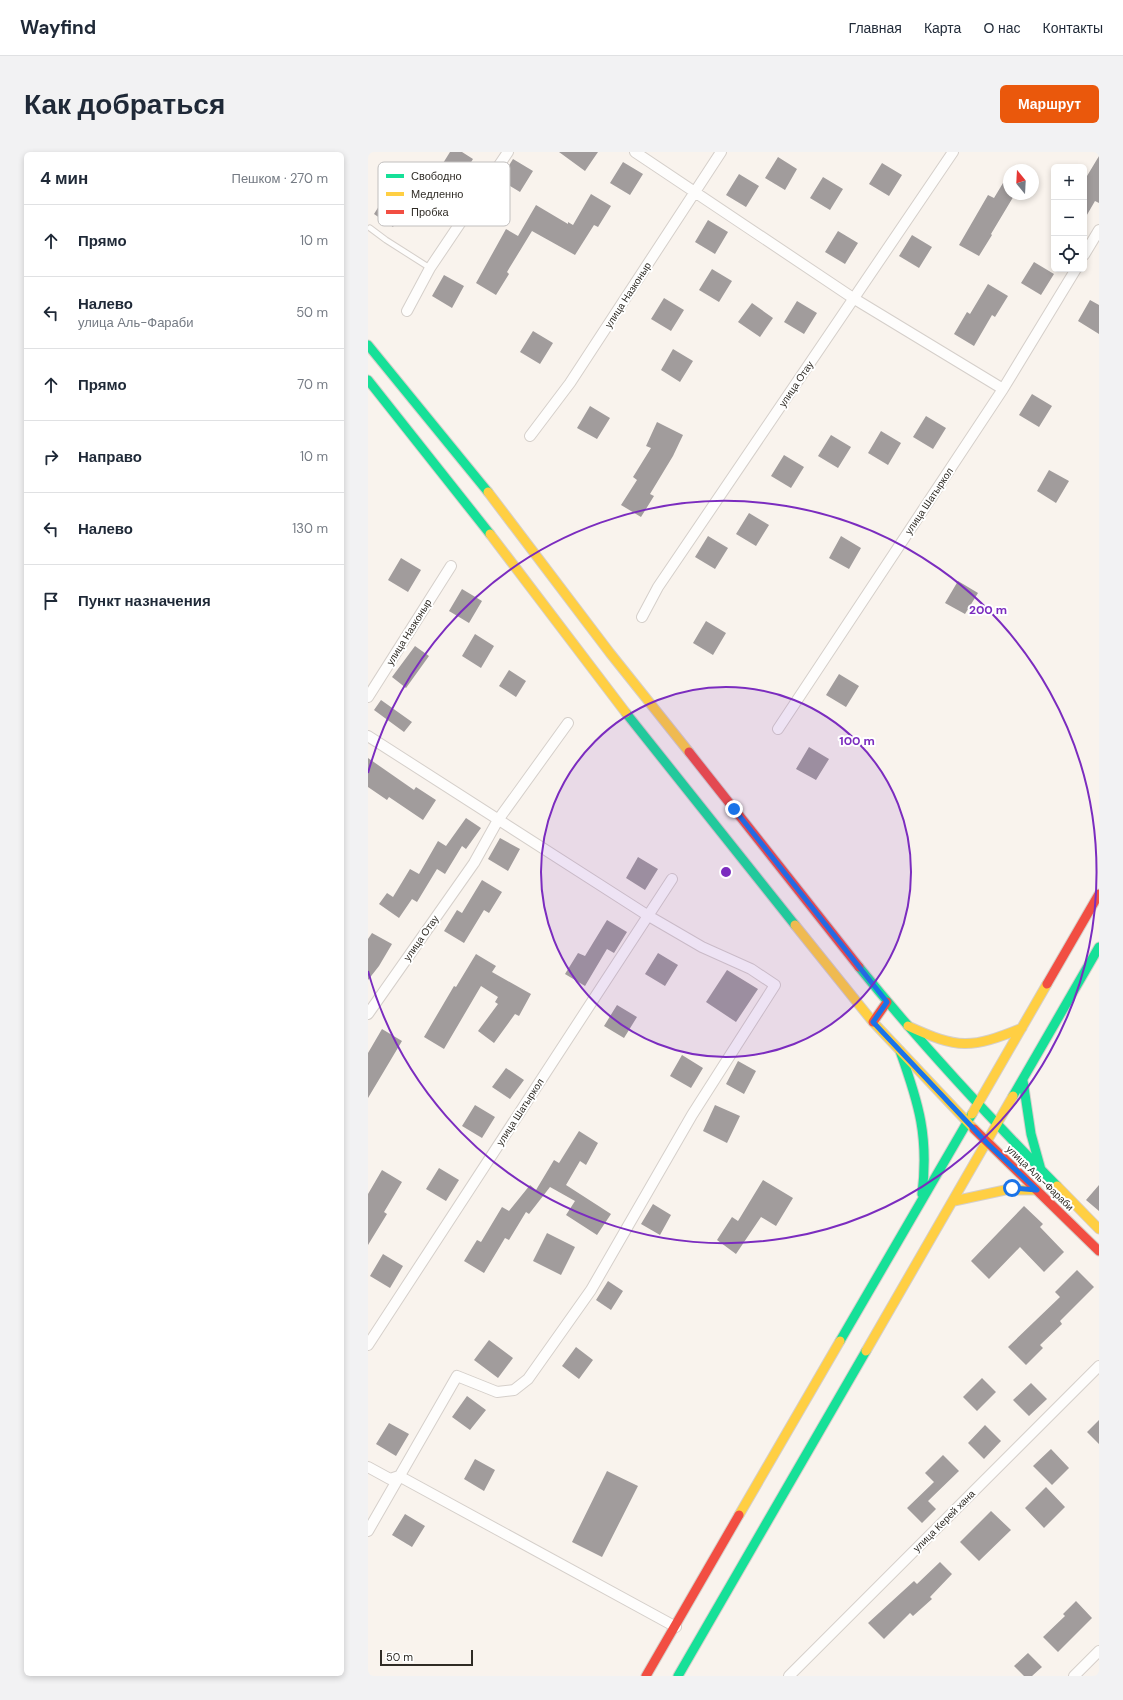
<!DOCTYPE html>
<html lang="ru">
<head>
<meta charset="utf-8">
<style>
  :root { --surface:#fff; --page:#f2f2f3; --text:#1f2937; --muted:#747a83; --line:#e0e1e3; --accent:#ea580c }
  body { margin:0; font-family:"DM Sans",sans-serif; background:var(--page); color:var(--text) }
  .controls { position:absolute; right:12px; top:12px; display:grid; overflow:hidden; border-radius:6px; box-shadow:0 2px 6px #0003 }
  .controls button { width:36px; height:36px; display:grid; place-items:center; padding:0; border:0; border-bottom:1px solid var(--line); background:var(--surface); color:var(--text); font:20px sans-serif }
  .compass { position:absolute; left:635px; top:12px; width:36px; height:36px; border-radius:50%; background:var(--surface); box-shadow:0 2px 6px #0003; rotate:342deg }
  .scale { position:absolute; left:12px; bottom:10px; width:93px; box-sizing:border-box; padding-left:4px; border:2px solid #2f2b25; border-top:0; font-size:11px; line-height:14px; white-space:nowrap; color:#2f2b25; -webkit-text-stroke:3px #fff; paint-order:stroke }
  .stop { position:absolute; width:12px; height:12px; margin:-9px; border:3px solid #1a73e8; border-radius:50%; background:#fff }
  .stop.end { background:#1a73e8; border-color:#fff; box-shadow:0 1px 4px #0008 }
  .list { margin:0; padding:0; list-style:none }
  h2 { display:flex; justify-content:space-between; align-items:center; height:52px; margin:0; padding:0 16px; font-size:17px }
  h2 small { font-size:13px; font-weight:400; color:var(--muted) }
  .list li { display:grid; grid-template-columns:26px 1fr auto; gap:12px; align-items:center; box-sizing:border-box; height:72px; padding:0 16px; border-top:1px solid var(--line) }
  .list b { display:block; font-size:15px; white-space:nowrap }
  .list p { margin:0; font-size:13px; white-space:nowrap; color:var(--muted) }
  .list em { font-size:13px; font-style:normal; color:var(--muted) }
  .icon { flex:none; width:22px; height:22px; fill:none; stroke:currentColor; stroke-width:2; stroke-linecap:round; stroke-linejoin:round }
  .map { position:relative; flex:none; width:731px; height:1524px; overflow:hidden; border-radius:6px }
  header { display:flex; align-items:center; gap:24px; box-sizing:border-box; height:56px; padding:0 20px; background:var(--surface); border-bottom:1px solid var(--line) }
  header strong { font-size:19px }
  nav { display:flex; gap:22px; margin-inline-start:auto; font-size:14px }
  .intro { display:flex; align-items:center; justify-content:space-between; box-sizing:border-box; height:96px; padding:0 24px }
  h1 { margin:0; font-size:28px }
  .button { padding:10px 18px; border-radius:6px; background:var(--accent); color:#fff; font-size:14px; font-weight:700 }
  main { display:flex; gap:24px; padding:0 24px }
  aside { flex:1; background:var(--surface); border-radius:6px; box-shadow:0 2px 6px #0003 }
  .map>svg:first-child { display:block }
  .building { fill:#a19c9c }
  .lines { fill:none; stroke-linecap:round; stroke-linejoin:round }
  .lane-casing { stroke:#d5cfca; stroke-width:7 }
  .street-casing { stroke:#d5cfca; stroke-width:12 }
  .fast-casing { stroke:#d5cfca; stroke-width:11 }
  .slow-casing { stroke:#d5cfca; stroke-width:11 }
  .jam-casing { stroke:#d5cfca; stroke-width:11 }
  .lane { stroke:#fefdfc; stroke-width:5 }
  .street { stroke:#fefdfc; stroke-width:10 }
  .fast { stroke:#16e098; stroke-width:9 }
  .slow { stroke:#ffcf43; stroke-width:9 }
  .jam { stroke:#f24e42; stroke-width:9 }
  .route { stroke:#1a73e8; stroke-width:5 }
  .ring { fill:none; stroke:#7b2cbf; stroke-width:2 }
  .labels { text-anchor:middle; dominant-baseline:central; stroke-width:4; stroke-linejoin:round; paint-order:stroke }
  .street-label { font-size:10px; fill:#2f2b25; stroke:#fff }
  .key { fill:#fff; stroke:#c1bfbe; stroke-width:1 }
  .key-label { font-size:11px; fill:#2f2b25 }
  .centre { fill:#7b2cbf; stroke:#fff; stroke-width:2 }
  .ring-label { font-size:12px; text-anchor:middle; font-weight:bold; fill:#7b2cbf; stroke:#fff; stroke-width:4; stroke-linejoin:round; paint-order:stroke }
</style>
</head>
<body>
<header>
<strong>Wayfind</strong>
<nav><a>Главная</a><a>Карта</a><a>О нас</a><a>Контакты</a></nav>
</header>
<div class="intro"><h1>Как добраться</h1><a class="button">Маршрут</a></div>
<main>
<aside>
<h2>4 мин<small>Пешком · 270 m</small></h2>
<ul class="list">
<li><svg class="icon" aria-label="ahead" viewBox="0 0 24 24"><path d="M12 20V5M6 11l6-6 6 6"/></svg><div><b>Прямо</b></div><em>10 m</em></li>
<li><svg class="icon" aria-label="left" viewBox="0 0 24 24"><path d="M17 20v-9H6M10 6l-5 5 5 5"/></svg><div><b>Налево</b><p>улица Аль-Фараби</p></div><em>50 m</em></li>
<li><svg class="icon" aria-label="ahead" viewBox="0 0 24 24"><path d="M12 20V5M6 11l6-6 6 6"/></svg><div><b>Прямо</b></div><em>70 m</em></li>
<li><svg class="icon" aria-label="right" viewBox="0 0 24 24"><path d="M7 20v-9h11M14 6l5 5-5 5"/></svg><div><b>Направо</b></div><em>10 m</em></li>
<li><svg class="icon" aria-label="left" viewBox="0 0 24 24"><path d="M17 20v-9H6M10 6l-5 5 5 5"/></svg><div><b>Налево</b></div><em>130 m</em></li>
<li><svg class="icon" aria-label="arrive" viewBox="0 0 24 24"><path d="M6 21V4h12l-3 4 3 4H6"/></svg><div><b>Пункт назначения</b></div></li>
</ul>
</aside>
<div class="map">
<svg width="731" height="1524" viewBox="0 0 731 1524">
  <rect width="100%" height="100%" fill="#f9f3ed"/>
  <path class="building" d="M82 0H94L105 7 92 28 72 16Z
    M191 0H230L217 19Z
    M731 4V51L727 49 716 68V29Z
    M410 5 429 17 417 38 397 26Z
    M145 7 165 19 152 40 132 28Z
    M255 10 275 22 262 43 242 31Z
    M514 11 534 23 521 44 501 32Z
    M33 19 53 30 25 75 6 62Z
    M641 21V42H647L623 82 624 83 611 104 591 93 620 43 626 46Z
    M371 22 391 34 378 55 358 43Z
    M455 25 475 37 462 58 442 46Z
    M223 42 243 54 230 75 226 73 207 103 164 79 139 120 141 122 128 143 108 131 138 77 150 84 168 53 200 72V70L205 73Z
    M340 68 360 80 347 102 327 90Z
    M470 79 490 91 477 112 457 100Z
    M544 83 564 95 551 116 531 104Z
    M666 110 686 122 673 143 653 131Z
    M344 117 364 129 351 150 331 138Z
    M76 123 96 134 84 156 64 144Z
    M620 132 640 144 627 165 624 163 606 194 586 182 599 160 602 162Z
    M296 146 316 158 303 179 283 167Z
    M722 148 731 153V182L710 169Z
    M429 149 449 161 436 182 416 170Z
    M384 151 405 166 392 185 370 170Z
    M165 179 185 191 172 212 152 200Z
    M305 197 325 209 312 230 293 218Z
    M664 242 684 254 671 275 651 263Z
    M222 254 242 266 229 287 209 276Z
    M558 264 578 276 565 297 545 285Z
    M289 270 315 283 305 304 282 342 286 344 273 365 253 353 269 328 265 325 283 296 278 294Z
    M513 279 533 291 520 313 500 301Z
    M463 283 483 295 470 316 450 304Z
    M416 303 436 315 423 336 403 324Z
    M681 318 701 329 688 351 669 339Z
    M381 361 401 373 388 394 368 382Z
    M340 384 360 396 347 417 327 405Z
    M473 384 493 396 481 417 461 406Z
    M33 406 53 418 40 440 20 428Z
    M590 429 610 441 597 462 577 451Z
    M94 437 114 449 101 471 81 459Z
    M338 469 358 481 345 503 325 491Z
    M107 482 126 494 113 516 94 504Z
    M47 494 61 504 38 536 24 525Z
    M141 518 158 529 148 545 131 534Z
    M471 522 491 534 478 555 458 543Z
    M13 548 44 570 36 580 6 558Z
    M441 595 461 607 448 628 428 617Z
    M0 606 46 638 48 635 68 648 55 668 21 645 19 648 0 635Z
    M98 666 113 676 98 697 94 694 77 722 69 717 49 750 44 747 31 766 11 752 19 741 25 745 42 717 51 722 70 689 78 694Z
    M132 686 152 697 140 719 120 707Z
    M270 705 290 717 277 738 258 726Z
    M114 728 134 740 121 761 116 758 96 791 76 779 89 758 94 761Z
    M239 768 259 780 246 801 239 797 217 834 197 822 210 801 217 804Z
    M4 781 24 792 11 814 0 828V787Z
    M290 801 310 813 297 834 277 822Z
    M108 802 128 814 124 820 163 842 151 864 147 862 126 891 110 879 130 852 127 850 130 845 113 834 76 897 56 885 86 834 88 835Z
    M359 818 390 837 368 870 338 850Z
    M249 853 269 865 256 886 236 874Z
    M14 877 34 889 0 946V901Z
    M314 903 335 916 323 936 302 924Z
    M370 909 388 919 376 942 358 932Z
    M138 916 156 928 142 947 124 935Z
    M107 953 127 965 114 986 94 974Z
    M347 953 372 964 359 991 335 979Z
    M211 979 230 991 218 1013 212 1009 198 1033 243 1062 229 1083 198 1063 207 1049 182 1035 161 1062 158 1060 141 1088 137 1086 116 1121 96 1109 109 1088 113 1090 134 1055 141 1059 162 1033 168 1038 186 1008 191 1011Z
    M71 1016 91 1028 78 1049 58 1037Z
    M14 1018 34 1030 16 1060 19 1062 0 1093V1042Z
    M395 1028 425 1046 408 1074 393 1065 368 1102 349 1088 364 1065 370 1069Z
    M731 1033V1059L718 1048Z
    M285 1052 303 1063 292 1083 273 1072Z
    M656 1054 675 1072 672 1075 696 1100 676 1120 652 1095 621 1127 603 1109Z
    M179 1081 207 1095 193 1123 165 1109Z
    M15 1102 35 1114 22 1136 2 1124Z
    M709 1118 726 1135 692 1169 694 1172 672 1193 675 1196 658 1213 640 1195 692 1145 687 1140Z
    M240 1129 255 1139 243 1158 228 1148Z
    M121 1188 145 1206 130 1226 106 1208Z
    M208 1195 225 1208 211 1227 194 1214Z
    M614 1226 628 1240 609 1259 595 1245Z
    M663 1231 679 1247 661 1264 645 1248Z
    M99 1244 118 1258 102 1278 84 1265Z
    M731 1268V1292L719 1280Z
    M21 1271 41 1282 28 1304 8 1292Z
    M617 1273 633 1289 616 1307 600 1291Z
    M683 1297 701 1316 684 1333 665 1314Z
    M575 1303 591 1319 560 1349 568 1357 554 1371 539 1356 566 1330 557 1321Z
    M107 1307 127 1318 116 1339 96 1327Z
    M239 1319 270 1334 234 1405 204 1390Z
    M678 1335 697 1355 676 1376 657 1356Z
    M623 1359 643 1378 611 1409 592 1390Z
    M37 1362 57 1374 44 1395 24 1383Z
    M572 1410 584 1422 562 1445 564 1447 545 1464 542 1461 516 1487 500 1471 546 1429 549 1432Z
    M708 1449 724 1466 690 1500 675 1485 697 1464 695 1462Z
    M660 1501 674 1515 664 1524H656L646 1514Z"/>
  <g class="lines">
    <defs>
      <path id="lane" d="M2 76 18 88 62 116"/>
      <path id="street" d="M267 0 485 146 635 237
        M716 103 731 78
        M39 159 62 116 140 0
        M162 284 202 231 353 0
        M274 465 290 435 585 0
        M0 545 83 414
        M410 577 635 237 708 117
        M0 584 279 763 334 795 383 817 407 833 324 963 223 1138 160 1227 146 1238 129 1240 89 1224 0 1379
        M0 862 106 711 130 668 200 571
        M0 1193 304 727
        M0 1315 22 1327 31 1324 308 1475
        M421 1524 731 1214
        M706 1524 731 1499"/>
      <path id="fast" d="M0 193 120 340
        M0 228 122 382
        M258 561 427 773
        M491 815C553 892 620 964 689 1034
        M532 899C551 952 561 985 554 1042
        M655 929 663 982 673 1018
        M645 944 731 795
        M472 1189 604 962
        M310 1524 498 1199"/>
      <path id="slow" d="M120 340 242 501 321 600
        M122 382 258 561
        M427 773 505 870 606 977
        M540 874C590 897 603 897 654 876
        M604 962 679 832
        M689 1034 731 1077
        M586 1049 637 1038H669
        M498 1199 645 944
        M371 1363 472 1189"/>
      <path id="jam" d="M321 600 491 815
        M679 832 731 742
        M505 870 519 850
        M606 977 731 1099
        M278 1524 371 1363"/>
    </defs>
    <use href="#lane" class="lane-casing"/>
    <use href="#street" class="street-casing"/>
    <use href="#fast" class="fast-casing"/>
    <use href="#slow" class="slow-casing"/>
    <use href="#jam" class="jam-casing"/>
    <use href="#lane" class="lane"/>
    <use href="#street" class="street"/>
    <use href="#fast" class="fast"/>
    <use href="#slow" class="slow"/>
    <use href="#jam" class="jam"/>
  </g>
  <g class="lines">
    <path class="route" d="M366 657 519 850 505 870 619 991 669 1038 644 1036"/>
  </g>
  <circle cx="358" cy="720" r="185" fill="#7b2cbf" fill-opacity=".12"/>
  <g class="ring">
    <circle cx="358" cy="720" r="185"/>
    <path d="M0 621A371 371 0 1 1 0 819"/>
  </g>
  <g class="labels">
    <g class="street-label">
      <text transform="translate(260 143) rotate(-57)">улица Назконыр</text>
      <text transform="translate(428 232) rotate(-56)">улица Отау</text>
      <text transform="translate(561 349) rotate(-56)">улица Шатыркол</text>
      <text transform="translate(41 480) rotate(-58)">улица Назконыр</text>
      <text transform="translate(53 786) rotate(-55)">улица Отау</text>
      <text transform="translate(152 960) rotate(-57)">улица Шатыркол</text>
      <text transform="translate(672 1026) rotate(44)">улица Аль-Фараби</text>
      <text transform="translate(576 1369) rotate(-45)">улица Керей хана</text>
    </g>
  </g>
  <rect x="10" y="10" width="132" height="64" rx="6" class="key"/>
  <rect x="18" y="22" width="18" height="4" fill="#16e098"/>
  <rect x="18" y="40" width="18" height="4" fill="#ffcf43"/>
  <rect x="18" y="58" width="18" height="4" fill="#f24e42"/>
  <g class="key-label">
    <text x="43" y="28">Свободно</text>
    <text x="43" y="46">Медленно</text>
    <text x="43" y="64">Пробка</text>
  </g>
  <circle cx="358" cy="720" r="6" class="centre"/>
  <g class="ring-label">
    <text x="620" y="462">200 m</text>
    <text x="489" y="593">100 m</text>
  </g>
</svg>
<div class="controls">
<button>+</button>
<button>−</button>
<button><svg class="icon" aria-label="locate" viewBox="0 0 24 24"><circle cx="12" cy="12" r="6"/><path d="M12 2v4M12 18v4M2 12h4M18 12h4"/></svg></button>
</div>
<svg class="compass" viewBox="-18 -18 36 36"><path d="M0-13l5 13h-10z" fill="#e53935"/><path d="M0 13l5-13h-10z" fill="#747a83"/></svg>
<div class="scale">50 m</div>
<div class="stop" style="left:644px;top:1036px"></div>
<div class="stop end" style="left:366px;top:657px"></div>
</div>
</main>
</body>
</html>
